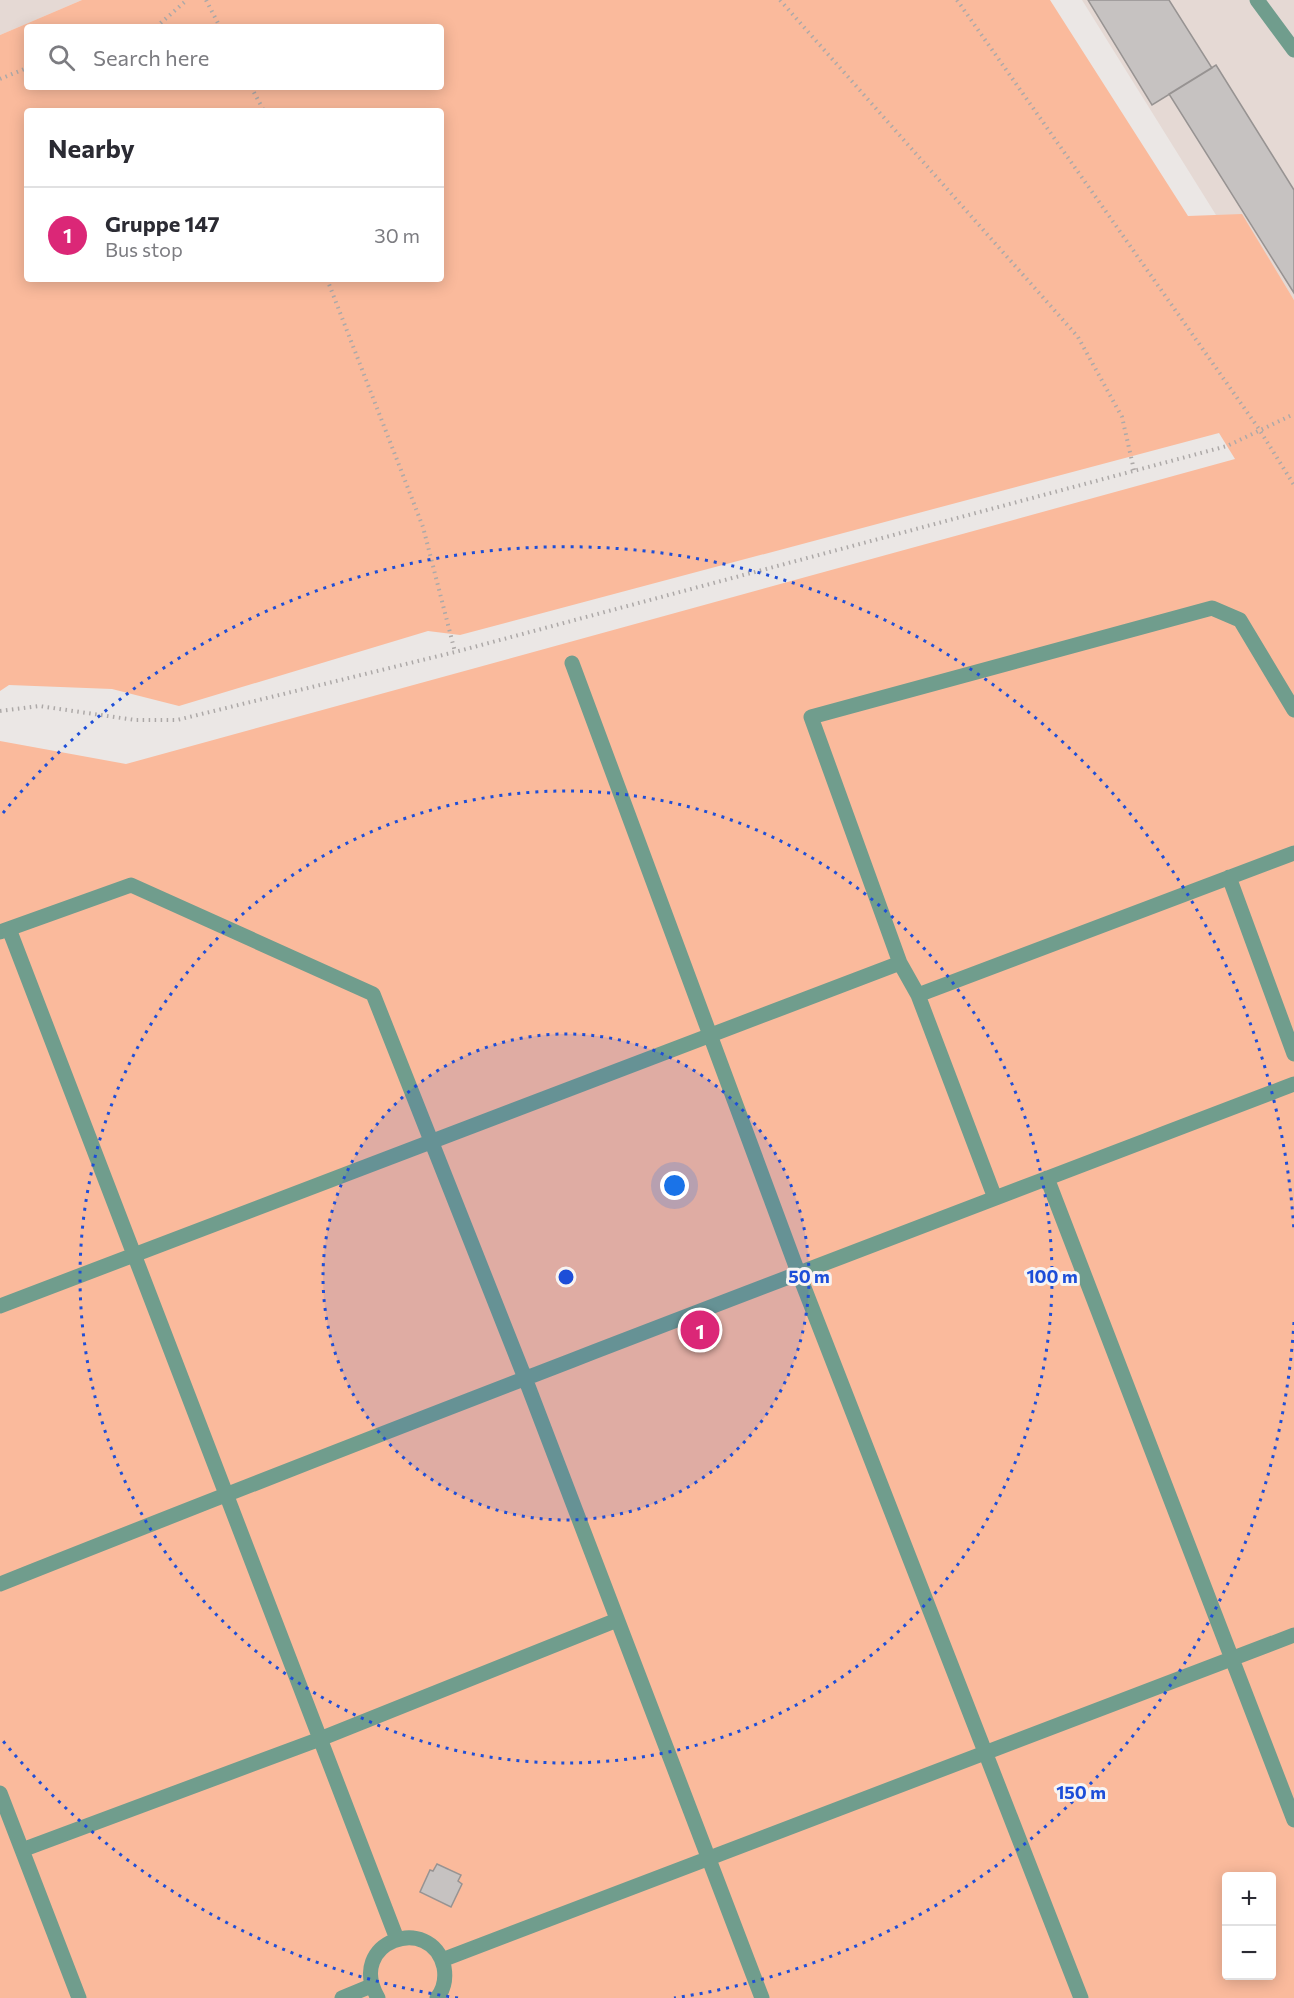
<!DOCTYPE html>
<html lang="en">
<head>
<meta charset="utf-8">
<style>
  :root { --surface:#fff; --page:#f2f2f3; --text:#2b2b33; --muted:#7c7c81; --line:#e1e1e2; --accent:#db2777 }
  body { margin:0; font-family:Commissioner,sans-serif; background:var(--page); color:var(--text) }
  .controls { position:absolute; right:18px; bottom:18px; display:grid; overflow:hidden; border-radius:6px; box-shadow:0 3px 15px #0003 }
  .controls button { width:54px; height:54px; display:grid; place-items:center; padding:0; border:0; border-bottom:2px solid var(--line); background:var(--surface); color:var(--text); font:30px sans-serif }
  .you { position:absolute; left:675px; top:1186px; width:21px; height:21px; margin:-15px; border:4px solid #fff; border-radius:50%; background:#1a73e8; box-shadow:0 0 0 9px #1a73e833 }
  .badge { display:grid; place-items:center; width:39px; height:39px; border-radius:50%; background:var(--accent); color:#fff; font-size:20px; font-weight:700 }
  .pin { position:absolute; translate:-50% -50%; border:3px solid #fff; box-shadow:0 2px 6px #0006 }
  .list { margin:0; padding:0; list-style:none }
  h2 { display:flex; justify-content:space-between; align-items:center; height:78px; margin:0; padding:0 24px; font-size:26px }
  h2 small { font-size:20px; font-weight:400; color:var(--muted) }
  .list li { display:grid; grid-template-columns:39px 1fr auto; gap:18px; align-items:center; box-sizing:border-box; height:96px; padding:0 24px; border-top:2px solid var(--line) }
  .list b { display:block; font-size:22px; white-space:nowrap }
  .list p { margin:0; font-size:20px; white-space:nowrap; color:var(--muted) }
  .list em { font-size:20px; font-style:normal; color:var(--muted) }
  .icon { flex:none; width:33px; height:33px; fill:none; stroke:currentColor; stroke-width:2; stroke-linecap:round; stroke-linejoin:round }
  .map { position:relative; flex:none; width:1294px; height:1998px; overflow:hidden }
  .search { position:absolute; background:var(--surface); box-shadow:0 3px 15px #0003; left:24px; top:24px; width:420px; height:66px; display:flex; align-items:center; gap:15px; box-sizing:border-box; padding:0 21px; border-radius:6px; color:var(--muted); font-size:22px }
  .panel { position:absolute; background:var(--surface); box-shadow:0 3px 15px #0003; left:24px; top:108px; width:420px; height:174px; border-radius:6px }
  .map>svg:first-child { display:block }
  .built { fill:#e5d9d4 }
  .green { fill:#faba9c; fill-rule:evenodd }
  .building { fill:#c6c2c1; stroke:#979392; stroke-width:1.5 }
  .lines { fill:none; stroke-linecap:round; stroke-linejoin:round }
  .path { stroke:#ada9a8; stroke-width:4; stroke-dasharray:1.5 4.5; stroke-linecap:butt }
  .service { stroke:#709d8d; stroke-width:15 }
  .tertiary { stroke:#709d8d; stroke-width:15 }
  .ring { fill:none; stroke:#1d4ed8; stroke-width:3; stroke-dasharray:3 6 }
  .centre { fill:#1d4ed8; stroke:#f8f4f2; stroke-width:3 }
  .ring-label { font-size:18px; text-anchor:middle; font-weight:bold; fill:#1d4ed8; stroke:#f8f4f2; stroke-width:6; stroke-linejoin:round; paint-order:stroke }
</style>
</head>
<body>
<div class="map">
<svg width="1294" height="1998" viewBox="0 0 1294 1998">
  <rect width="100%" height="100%" fill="#ebe7e5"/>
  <path class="built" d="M0 0H82L0 35Z
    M1082 0H1294V300L1242 215H1216Z"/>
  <path class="green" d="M82 0H1050L1188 216 1242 214 1294 300V1998H0V741L126 764 1235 459 1219 433 460 635 428 631 179 706 112 689 9 685 0 691V35ZM27 27H441V87H27ZM27 111H441V279H27ZM1226 1876H1272V1976H1226Z"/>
  <path class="building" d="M1088 0H1169L1212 68 1152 105Z
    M1216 65 1294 190V293L1169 94Z
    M437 1864 461 1875 458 1881 462 1884 451 1907 420 1892 430 1870 433 1871Z"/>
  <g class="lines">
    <path class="path" d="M206 0 220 27
      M780 0 1078 337 1122 417 1134 470
      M957 0 1259 429 1294 485
      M156 27 187 0
      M0 79 27 68
      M251 87 264 111
      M327 279 423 527 455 652
      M0 711 39 706 135 720H177L455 652 1227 446 1294 414"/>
    <path class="service" d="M572 663 798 1272 1081 1998
      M1229 877 1294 1054
      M9 929 397 1939
      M0 932 131 885 373 994 525 1378 762 1998
      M918 995 1294 853
      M1047 1178 1294 1820
      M995 1198 918 995 900 963 811 717 1212 608 1240 620 1294 710
      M0 1306 900 963
      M0 1584C430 1413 862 1249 1294 1084
      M0 1793 79 1998
      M22 1850 320 1739 617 1620
      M442 1960 1294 1635
      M342 1998 371 1986
      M378 1998C345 1942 431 1912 444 1967 446 1978 444 1989 437 1998"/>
    <path class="tertiary" d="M1257 0 1294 50"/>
  </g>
  <circle cx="566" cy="1277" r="243" fill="#1d4ed8" fill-opacity=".12"/>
  <g class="ring">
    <circle cx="566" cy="1277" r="243"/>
    <circle cx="566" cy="1277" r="486"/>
    <path d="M1294 1322A729 729 0 0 1 674 1998M458 1998A729 729 0 0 1 3 1741M3 813A729 729 0 0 1 1294 1232"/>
  </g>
  <circle cx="566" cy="1277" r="9" class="centre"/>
  <g class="ring-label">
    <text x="809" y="1283">50 m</text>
    <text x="1052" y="1283">100 m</text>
    <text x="1081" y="1799">150 m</text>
  </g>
</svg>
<div class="controls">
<button>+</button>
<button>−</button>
</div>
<div class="you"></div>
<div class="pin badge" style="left:700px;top:1330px">1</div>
<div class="search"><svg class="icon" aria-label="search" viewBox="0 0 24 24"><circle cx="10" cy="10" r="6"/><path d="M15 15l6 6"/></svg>Search here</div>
<section class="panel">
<h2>Nearby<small></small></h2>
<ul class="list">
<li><span class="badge">1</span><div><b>Gruppe 147</b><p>Bus stop</p></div><em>30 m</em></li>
</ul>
</section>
</div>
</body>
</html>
